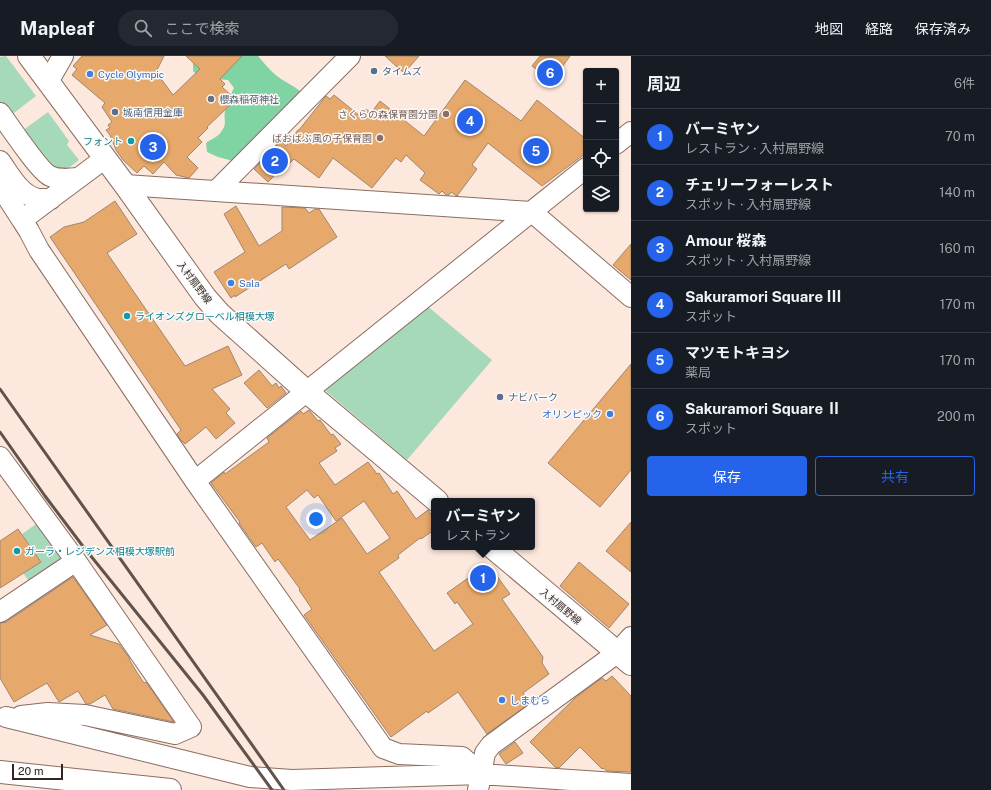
<!DOCTYPE html>
<html lang="ja">
<head>
<meta charset="utf-8">
<style>
  :root { --surface:#171b24; --page:#242831; --text:#f1f3f6; --muted:#9ea1a6; --line:#363941; --accent:#2563eb }
  body { margin:0; font-family:"Public Sans","Noto Sans JP",sans-serif; background:var(--page); color:var(--text) }
  .controls { position:absolute; right:12px; top:12px; display:grid; overflow:hidden; border-radius:4px; box-shadow:0 1px 3px #0004 }
  .controls button { width:36px; height:36px; display:grid; place-items:center; padding:0; border:0; border-bottom:1px solid var(--line); background:var(--surface); color:var(--text); font:20px sans-serif }
  .scale { position:absolute; left:12px; bottom:10px; width:51px; box-sizing:border-box; padding-left:4px; border:2px solid #332620; border-top:0; font-size:11px; line-height:14px; white-space:nowrap; color:#332620; -webkit-text-stroke:3px #fafafa; paint-order:stroke }
  .you { position:absolute; left:316px; top:463px; width:14px; height:14px; margin:-10px; border:3px solid #fff; border-radius:50%; background:#1a73e8; box-shadow:0 0 0 6px #1a73e833 }
  .badge { display:grid; place-items:center; width:26px; height:26px; border-radius:50%; background:var(--accent); color:#fff; font-size:13px; font-weight:700 }
  .pin { position:absolute; translate:-50% -50%; border:2px solid #fff; box-shadow:0 1px 4px #0006 }
  .popup { position:absolute; left:431px; top:442px; width:104px; height:52px; box-sizing:border-box; display:grid; place-content:center; border-radius:4px; background:var(--surface); filter:drop-shadow(0 1px 3px #0005); font-size:13px; white-space:nowrap; color:var(--muted) }
  .popup b { font-size:15px; color:var(--text) }
  .popup::after { content:''; position:absolute; left:50%; top:100%; margin-left:-8px; border:8px solid transparent; border-top-color:var(--surface) }
  .list { margin:0; padding:0; list-style:none }
  h2 { display:flex; justify-content:space-between; align-items:center; height:52px; margin:0; padding:0 16px; font-size:17px }
  h2 small { font-size:13px; font-weight:400; color:var(--muted) }
  .list li { display:grid; grid-template-columns:26px 1fr auto; gap:12px; align-items:center; box-sizing:border-box; height:56px; padding:0 16px; border-top:1px solid var(--line) }
  .list b { display:block; font-size:15px; white-space:nowrap }
  .list p { margin:0; font-size:13px; white-space:nowrap; color:var(--muted) }
  .list em { font-size:13px; font-style:normal; color:var(--muted) }
  .actions { display:flex; gap:8px; padding:12px 16px }
  .actions a { flex:1; padding:9px 0; border:1px solid var(--accent); border-radius:4px; text-align:center; font-size:14px; color:var(--accent) }
  .actions .main { background:var(--accent); color:#fff }
  .icon { flex:none; width:22px; height:22px; fill:none; stroke:currentColor; stroke-width:2; stroke-linecap:round; stroke-linejoin:round }
  .map { position:relative; flex:none; width:631px; height:734px; overflow:hidden }
  header { display:flex; align-items:center; gap:24px; box-sizing:border-box; height:56px; padding:0 20px; background:var(--surface); border-bottom:1px solid var(--line) }
  header strong { font-size:19px }
  nav { display:flex; gap:22px; margin-inline-start:auto; font-size:14px }
  .search { width:280px; height:36px; background:var(--page); display:flex; align-items:center; gap:10px; box-sizing:border-box; padding:0 14px; border-radius:22px; color:var(--muted); font-size:15px }
  main { display:flex }
  aside { flex:1; background:var(--surface) }
  .map>svg:first-child { display:block }
  .green { fill:#a5d9b9 }
  .forest { fill:#80d4a4 }
  .building { fill:#e7a96b; stroke:#9f866f; fill-rule:evenodd }
  .lines { fill:none; stroke-linecap:round; stroke-linejoin:round }
  .minor-casing { stroke:#8b6d5f; stroke-width:22 }
  .tertiary-casing { stroke:#8b6d5f; stroke-width:24 }
  .motorway-casing { stroke:#8b6d5f; stroke-width:24 }
  .minor { stroke:#fff; stroke-width:20 }
  .tertiary { stroke:#fff; stroke-width:22 }
  .motorway { stroke:#fff; stroke-width:22 }
  .rail { stroke:#61524b; stroke-width:3 }
  .service-dot { fill:#5c6f8a; stroke:#fafafa; stroke-width:1.5 }
  .shop-dot { fill:#3f7fe0; stroke:#fafafa; stroke-width:1.5 }
  .worship-dot { fill:#6b7280; stroke:#fafafa; stroke-width:1.5 }
  .education-dot { fill:#8d6e63; stroke:#fafafa; stroke-width:1.5 }
  .culture-dot { fill:#0f9aa8; stroke:#fafafa; stroke-width:1.5 }
  .labels { text-anchor:middle; dominant-baseline:central; stroke-width:3; stroke-linejoin:round; paint-order:stroke }
  .service-label { font-size:10px; fill:#4e5e75; stroke:#fafafa; text-anchor:start }
  .shop-label { font-size:10px; fill:#366cbe; stroke:#fafafa; text-anchor:start }
  .worship-label { font-size:10px; fill:#5b616d; stroke:#fafafa; text-anchor:start }
  .education-label { font-size:10px; fill:#785e54; stroke:#fafafa; text-anchor:end }
  .culture-label { font-size:10px; fill:#0d838f; stroke:#fafafa; text-anchor:start }
  .street-label { font-size:10px; fill:#332620; stroke:#fafafa }
</style>
</head>
<body>
<header>
<strong>Mapleaf</strong>
<div class="search"><svg class="icon" aria-label="search" viewBox="0 0 24 24"><circle cx="10" cy="10" r="6"/><path d="M15 15l6 6"/></svg>ここで検索</div>
<nav><a>地図</a><a>経路</a><a>保存済み</a></nav>
</header>
<main>
<div class="map">
<svg width="631" height="734" viewBox="0 0 631 734">
  <rect width="100%" height="100%" fill="#fde8de"/>
  <path class="green" d="M6 0 36 40 10 60 0 46V1Z
    M48 56 69 85 67 89 79 104 66 114 50 112 22 75Z
    M426 249 492 304 407 404 326 335V329Z
    M39 466 66 504 31 528 23 517 41 505 22 478Z"/>
  <path class="forest" d="M200 0H258C265 8 272 17 281 23 287 27 294 30 300 35L299 46 233 105 218 101 207 96 206 87C210 84 219 80 221 76 228 68 223 63 225 55 226 52 228 50 229 47 231 41 231 37 234 32L228 24C213 22 205 27 193 15V7Z"/>
  <path class="building" d="M82 0H164L156 16 173 39 200 13 186 0H242L220 23 225 28 222 31 232 40 227 45 230 49 207 71 208 72 198 82 202 86 187 101 198 112 189 122 176 119 164 106 153 118 144 110 137 117 123 104 116 94 110 79 106 74 110 72 108 69 112 66 102 51 105 47 72 19 77 13 73 10Z
    M385 0H419L404 17Z
    M540 0H570L552 25 532 10Z
    M465 24 521 65 537 44 586 83V97L542 130 488 87 472 109 477 113 457 140 451 136 449 139H446L442 135 439 138 420 124 425 117 406 99 401 106 396 102 372 132 333 102 319 122 294 103 284 113V110L268 126 254 113 281 85 286 90 298 74H299L326 40 330 43 334 39 360 60 366 53 371 57 380 45 424 80Z
    M115 145 137 178 107 197 185 310 228 290 242 319 212 333 230 353 226 357 235 367 216 383 206 371 185 388 180 383 177 378 181 374 50 181 64 171 84 166Z
    M236 150 259 190 282 175V151L305 152 309 157 315 153H319L337 181 289 213 286 208 235 241V239L231 242 214 216 245 196 224 158Z
    M631 188V224L613 209Z
    M631 308V414L600 451 548 407Z
    M259 314 272 330 276 327 279 332 281 330 286 337 267 352 244 327Z
    M309 354 318 365 320 364 331 379 333 378 341 388 335 392 337 395 319 407 335 429 368 406 377 418 379 417 393 438 397 435 416 463 428 454 434 463V474L421 483 420 482 398 499 399 502 379 516 434 595 473 568 457 546 455 548 447 537 488 508 510 538 502 543 543 601 542 607 549 618 523 637 530 647 487 678 458 636 428 657 427 655 391 681 304 559 312 553 299 534 300 533 278 503 275 506 262 487 256 491 239 467 240 466 211 427 224 416 225 418 269 386 267 382 301 355 303 358ZM307 434 314 442 318 439 336 465 364 445 390 482 367 498 342 462 310 484 286 451Z
    M631 466V516L606 495Z
    M18 473 41 506 0 532V485Z
    M579 506 629 548 609 572 560 530Z
    M73 521 107 569 90 579 119 588 130 603H129L136 615 144 627 146 626 174 666 113 653 105 639 90 648H86L78 635 59 646 47 627 14 646 0 622V567L6 566Z
    M612 620 631 640V716L607 715 603 712 602 713 580 691 559 712 555 711 530 686 575 642 602 622 606 625Z
    M515 686 523 697 506 708 499 698Z"/>
  <g class="lines">
    <defs>
      <path id="minor" d="M48 26 63 0
        M0 57C9 69 39 115 50 120 59 124 68 123 78 122
        M616 88 631 76
        M0 105C10 119 20 139 38 143 42 143 47 143 51 143
        M125 129 532 156 631 241
        M0 130 22 164 104 103
        M216 135 350 0
        M22 164 29 175 39 194 195 425 383 692 399 698 462 701 481 718
        M0 401 76 505 191 671 175 678 85 659 48 657 21 660
        M195 425 586 112
        M0 556 76 505
        M6 661 250 721 292 724 481 718 631 728
        M478 734 485 697 491 689 617 597 631 581"/>
      <path id="tertiary" d="M29 0 125 129 205 241 220 258 306 335 437 445
        M492 491 631 608"/>
      <path id="motorway" d="M0 716 170 734"/>
    </defs>
    <use href="#minor" class="minor-casing"/>
    <use href="#tertiary" class="tertiary-casing"/>
    <use href="#motorway" class="motorway-casing"/>
    <use href="#minor" class="minor"/>
    <use href="#tertiary" class="tertiary"/>
    <use href="#motorway" class="motorway"/>
    <path class="rail" d="M0 333 284 734
      M0 376 45 440 82 489 203 639 272 734"/>
  </g>
  <g class="service-dot">
    <circle cx="374" cy="15" r="4"/>
    <circle cx="115" cy="56" r="4"/>
    <circle cx="500" cy="341" r="4"/>
  </g>
  <g class="shop-dot">
    <circle cx="90" cy="18" r="4"/>
    <circle cx="231" cy="227" r="4"/>
    <circle cx="610" cy="358" r="4"/>
    <circle cx="502" cy="644" r="4"/>
  </g>
  <circle class="worship-dot" cx="211" cy="43" r="4"/>
  <g class="education-dot">
    <circle cx="446" cy="58" r="4"/>
    <circle cx="380" cy="82" r="4"/>
  </g>
  <g class="culture-dot">
    <circle cx="131" cy="85" r="4"/>
    <circle cx="127" cy="260" r="4"/>
    <circle cx="17" cy="495" r="4"/>
  </g>
  <g class="labels">
    <g class="service-label">
      <text x="382" y="15">タイムズ</text>
      <text x="123" y="56">城南信用金庫</text>
      <text x="508" y="341">ナビパーク</text>
    </g>
    <g class="shop-label">
      <text x="98" y="18">Cycle Olympic</text>
      <text x="239" y="227">Sala</text>
      <text x="602" y="358" text-anchor="end">オリンピック</text>
      <text x="510" y="644">しまむら</text>
    </g>
    <g class="worship-label">
      <text x="219" y="43">櫻森稲荷神社</text>
    </g>
    <g class="education-label">
      <text x="438" y="58">さくらの森保育園分園</text>
      <text x="372" y="82">ばおばぶ風の子保育園</text>
    </g>
    <g class="culture-label">
      <text x="123" y="85" text-anchor="end">フォント</text>
      <text x="135" y="260">ライオンズグローベル相模大塚</text>
      <text x="25" y="495">ガーラ・レジデンス相模大塚駅前</text>
    </g>
    <g class="street-label">
      <text transform="translate(195 226) rotate(53)">入村扇野線</text>
      <text transform="translate(561 550) rotate(40)">入村扇野線</text>
    </g>
  </g>
</svg>
<div class="controls">
<button>+</button>
<button>−</button>
<button><svg class="icon" aria-label="locate" viewBox="0 0 24 24"><circle cx="12" cy="12" r="6"/><path d="M12 2v4M12 18v4M2 12h4M18 12h4"/></svg></button>
<button><svg class="icon" aria-label="layers" viewBox="0 0 24 24"><path d="M12 4l9 5-9 5-9-5zM3 14l9 5 9-5"/></svg></button>
</div>
<div class="scale">20 m</div>
<div class="you"></div>
<div class="pin badge" style="left:483px;top:522px">1</div>
<div class="popup"><b>バーミヤン</b>レストラン</div>
<div class="pin badge" style="left:275px;top:105px">2</div>
<div class="pin badge" style="left:153px;top:91px">3</div>
<div class="pin badge" style="left:470px;top:65px">4</div>
<div class="pin badge" style="left:536px;top:95px">5</div>
<div class="pin badge" style="left:550px;top:17px">6</div>
</div>
<aside>
<h2>周辺<small>6件</small></h2>
<ul class="list">
<li><span class="badge">1</span><div><b>バーミヤン</b><p>レストラン · 入村扇野線</p></div><em>70 m</em></li>
<li><span class="badge">2</span><div><b>チェリーフォーレスト</b><p>スポット · 入村扇野線</p></div><em>140 m</em></li>
<li><span class="badge">3</span><div><b>Amour 桜森</b><p>スポット · 入村扇野線</p></div><em>160 m</em></li>
<li><span class="badge">4</span><div><b>Sakuramori Square Ⅲ</b><p>スポット</p></div><em>170 m</em></li>
<li><span class="badge">5</span><div><b>マツモトキヨシ</b><p>薬局</p></div><em>170 m</em></li>
<li><span class="badge">6</span><div><b>Sakuramori Square Ⅱ</b><p>スポット</p></div><em>200 m</em></li>
</ul>
<div class="actions"><a class="main">保存</a><a>共有</a></div>
</aside>
</main>
</body>
</html>
